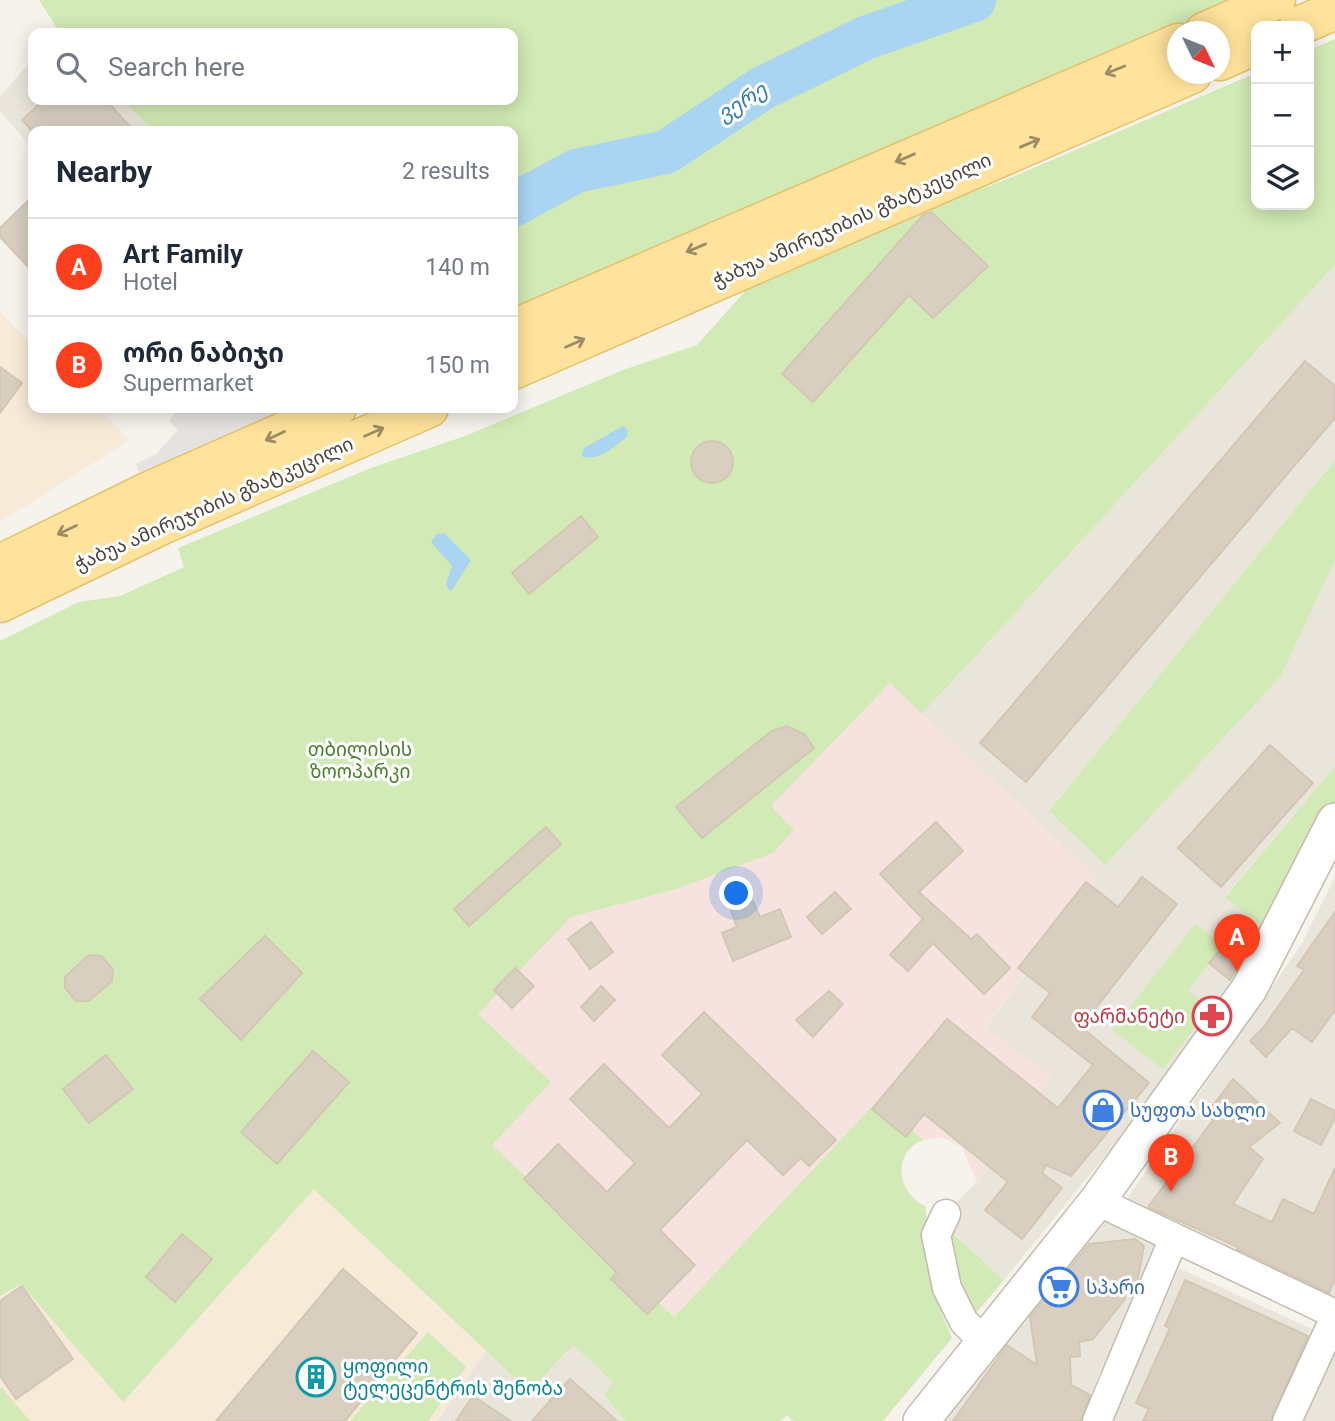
<!DOCTYPE html>
<html lang="en">
<head>
<meta charset="utf-8">
<style>
  :root { --surface:#fff; --page:#f6f6f7; --text:#1f2937; --muted:#747a83; --line:#e0e1e3; --accent:#fc3f1d }
  body { margin:0; font-family:Roboto,"Noto Sans Georgian",sans-serif; background:var(--page); color:var(--text) }
  .controls { position:absolute; right:21px; top:21px; display:grid; overflow:hidden; border-radius:14px; box-shadow:0 4px 18px #0003 }
  .controls button { width:63px; height:63px; display:grid; place-items:center; padding:0; border:0; border-bottom:2px solid var(--line); background:var(--surface); color:var(--text); font:35px sans-serif }
  .compass { position:absolute; left:1167px; top:21px; width:63px; height:63px; border-radius:50%; background:var(--surface); box-shadow:0 4px 18px #0003; rotate:133deg }
  .you { position:absolute; left:737px; top:894px; width:24px; height:24px; margin:-18px; border:5px solid #fff; border-radius:50%; background:#1a73e8; box-shadow:0 0 0 10px #1a73e833 }
  .badge { display:grid; place-items:center; width:46px; height:46px; border-radius:50%; background:var(--accent); color:#fff; font-size:23px; font-weight:700 }
  .pin { position:absolute; translate:-50% -58px; filter:drop-shadow(0 2px 4px #0008) }
  .pin::after { content:''; position:absolute; top:37px; width:24px; height:21px; background:inherit; clip-path:polygon(0 0,100% 0,50% 100%) }
  .list { margin:0; padding:0; list-style:none }
  h2 { display:flex; justify-content:space-between; align-items:center; height:91px; margin:0; padding:0 28px; font-size:30px }
  h2 small { font-size:23px; font-weight:400; color:var(--muted) }
  .list li { display:grid; grid-template-columns:46px 1fr auto; gap:21px; align-items:center; box-sizing:border-box; height:98px; padding:0 28px; border-top:2px solid var(--line) }
  .list b { display:block; font-size:26px; white-space:nowrap }
  .list p { margin:0; font-size:23px; white-space:nowrap; color:var(--muted) }
  .list em { font-size:23px; font-style:normal; color:var(--muted) }
  .icon { flex:none; width:38px; height:38px; fill:none; stroke:currentColor; stroke-width:2; stroke-linecap:round; stroke-linejoin:round }
  .map { position:relative; flex:none; width:1335px; height:1421px; overflow:hidden }
  .search { position:absolute; background:var(--surface); box-shadow:0 4px 18px #0003; left:28px; top:28px; width:490px; height:77px; display:flex; align-items:center; gap:18px; box-sizing:border-box; padding:0 24px; border-radius:14px; color:var(--muted); font-size:26px }
  .panel { position:absolute; background:var(--surface); box-shadow:0 4px 18px #0003; left:28px; top:126px; width:490px; height:287px; border-radius:14px }
  .map>svg:first-child { display:block }
  .residential { fill:#eae5da }
  .commercial { fill:#f7ead8 }
  .medical { fill:#f6e3e0 }
  .green { fill:#d2eab5 }
  .parking { fill:#e5e3e0 }
  .water { fill:#a9d4f2 }
  .lines { fill:none; stroke-linecap:round; stroke-linejoin:round }
  .river { stroke:#a9d4f2; stroke-width:44 }
  .building { fill:#d8cfc1; stroke:#d3c7b4; stroke-width:2 }
  .minor-casing { stroke:#c2bbae; stroke-width:31 }
  .tertiary-casing { stroke:#c2bbae; stroke-width:38 }
  .primary-casing { stroke:#e6c16a; stroke-width:41 }
  .minor { stroke:#fff; stroke-width:28 }
  .tertiary { stroke:#fff; stroke-width:35 }
  .primary { stroke:#ffe39c; stroke-width:38 }
  .oneway { stroke:#9c8c66 }
  .labels { text-anchor:middle; dominant-baseline:central; stroke-width:6; stroke-linejoin:round; paint-order:stroke }
  .street-label { font-size:19px; fill:#4b4439; stroke:#fff }
  .park-label { font-size:19px; fill:#4a7f2a; stroke:#fff }
  .health-label { font-size:19px; fill:#be3a42; stroke:#fff; text-anchor:end }
  .shop-label { font-size:19px; fill:#366cbe; stroke:#fff; text-anchor:start }
  .culture-label { font-size:19px; fill:#0d838f; stroke:#fff; text-anchor:start }
  .water-label { font-size:21px; font-style:italic; fill:#2e7ab2; stroke:#fff }
</style>
</head>
<body>
<div class="map">
<svg width="1335" height="1421" viewBox="0 0 1335 1421">
  <rect width="100%" height="100%" fill="#f6f3ec"/>
  <path class="residential" d="M33 59V100H123L153 131H33V149L0 111V96Z
    M1335 265V460L1049 811 1105 864 1281 676 1335 560V766L1225 896 1268 931 1240 983 1122 1135 1004 1280 940 1222 946 1206 956 1202 977 1182 985 1028 1099 879 922 714Z
    M1335 877V1305L1122 1206 1302 943Z
    M1109 1220 1159 1243 1078 1421H939L1091 1224Z
    M1179 1268 1323 1334 1283 1421H1112Z
    M1335 1342V1421H1298Z
    M573 1345 613 1382 604 1395 625 1421H437L486 1351 529 1391Z"/>
  <path class="commercial" d="M0 312 33 345V408H97L130 440 0 522Z
    M314 1189 486 1351 437 1421H0V1296L21 1284 123 1401Z"/>
  <path class="medical" d="M890 683 1099 879 985 1027 1053 1078 977 1182 962 1148 942 1137 923 1140 878 1100 613 1382 573 1345 529 1391 314 1189 482 994 571 917 677 889 773 853 770 806Z"/>
  <path class="green" d="M39 0H1240L513 314V131H153L123 100H513V33H60Z
    M1335 39V265L922 714 890 683 771 806 794 830 773 853 677 889 571 917 478 1014 551 1082 492 1145 674 1317 878 1100 923 1140C891 1153 897 1193 925 1206L937 1302 952 1338 883 1421H793L787 1415 781 1421H625L604 1395 613 1382 573 1345 529 1391 314 1189 123 1402 21 1284 0 1296V641L79 602 120 596 184 567 178 548 371 468 465 436 623 370 697 345 746 290 928 209 1015 176 1256 73V205H1309V50Z
    M1335 460V560L1281 676 1105 865 1049 811Z
    M1335 766V801L1268 931 1225 897Z
    M1195 924 1223 945 1188 991 1210 1009 1163 1069 1112 1030Z
    M940 1222 1004 1280 977 1312 956 1293Z
    M428 1332 466 1367 428 1421H350Z
    M0 1386 30 1421H0Z"/>
  <path class="parking" d="M179 408H307L145 483 135 464 156 454 178 430 169 421Z"/>
  <path class="water" d="M623 426 628 430 627 437C614 446 598 463 581 456L584 448Z
    M444 533 471 560 452 590H449L446 584 452 566 431 542 437 534Z"/>
  <g class="lines">
    <path class="river" d="M513 205 576 171 666 152 761 89 865 38 974 0"/>
  </g>
  <path class="building" d="M44 100H106L134 131H32L22 120Z
    M33 196V272L0 237V228Z
    M931 212 988 266 933 318 909 295 813 402 782 374 923 215Z
    M1305 361 1335 386V418L1026 782 980 743Z
    M0 367 22 383 0 413Z
    M691 462a21 21 0 1 1 42 0a21 21 0 1 1-42 0Z
    M581 516 598 537 529 594 512 573Z
    M787 726 804 734 814 748 702 838 676 807 772 731Z
    M1270 745 1313 783 1221 887 1178 848Z
    M936 822 963 851 919 892 971 939 977 934 1010 968 984 994 933 943 908 971 890 955 923 919 880 874Z
    M546 827 561 844 469 926 454 909Z
    M1142 877 1177 904 1081 1027 1149 1083 1071 1176 1046 1165 1042 1173 1062 1188 1022 1239 985 1210 1008 1182 924 1114 906 1137 872 1109 947 1019 1058 1108 1093 1065 1032 1017 1050 993 1018 968 1086 882 1118 907Z
    M835 892 851 909 822 934 807 917Z
    M753 901 760 917 780 909 791 937 733 961 722 933 737 927 731 910Z
    M1335 912V1010L1312 1042 1292 1028 1266 1057 1250 1041 1263 1028 1304 970 1297 966Z
    M591 922 613 952 590 969 568 939Z
    M265 936 302 973 241 1040 200 999Z
    M1229 939 1245 953 1230 980 1209 963Z
    M89 955 101 956 113 969 112 981 89 1001H76L65 988V977Z
    M515 968 534 986 512 1008 494 990Z
    M601 986 615 1000 594 1021 581 1007Z
    M829 991 843 1004 813 1037 796 1020Z
    M704 1012 836 1140 809 1166 801 1158 783 1175 747 1140 660 1230 695 1265 647 1314 611 1279 617 1273 524 1179 558 1144 607 1192 635 1163 570 1099 604 1064 669 1128 702 1094 662 1055Z
    M313 1051 349 1082 277 1164 241 1132Z
    M106 1055 133 1089 89 1123 63 1089Z
    M1233 1079 1280 1123 1249 1147 1263 1159 1233 1204 1272 1222 1283 1199 1314 1214 1335 1168V1279L1329 1293 1237 1249 1238 1247 1148 1207 1213 1120 1206 1115Z
    M1311 1099 1335 1111V1118L1321 1145 1294 1131Z
    M182 1234 212 1259 175 1302 146 1277Z
    M1135 1239 1144 1246 1137 1283 1125 1286V1299L1093 1339 1079 1342 1080 1356 1070 1357 1071 1385 1090 1395 1081 1421H953L1007 1345 1037 1365 1030 1317 1089 1244Z
    M343 1269 417 1333 345 1421H216Z
    M1185 1280 1308 1336 1271 1421H1143L1149 1409 1136 1403 1170 1328 1165 1326Z
    M22 1286 73 1359 16 1399 0 1376V1301Z
    M570 1379 617 1421H532Z
    M473 1396 511 1421H456Z"/>
  <g class="lines">
    <defs>
      <path id="minor" d="M1097 1201 1335 1314
        M946 1214 936 1235 947 1288 964 1322 984 1341
        M1097 1421 1174 1238
        M1287 1421 1335 1317"/>
      <path id="tertiary" d="M921 1421 1097 1201 1249 989 1335 821"/>
      <path id="primary" d="M1299 26 1335 10
        M1204 32 1276 0
        M1220 61 1256 45
        M513 329 1178 43
        M513 370 1192 74
        M0 564 147 492 337 408
        M0 603 162 525 429 408"/>
    </defs>
    <use href="#minor" class="minor-casing"/>
    <use href="#tertiary" class="tertiary-casing"/>
    <use href="#primary" class="primary-casing"/>
    <use href="#minor" class="minor"/>
    <use href="#tertiary" class="tertiary"/>
    <use href="#primary" class="primary"/>
  </g>
  <defs><path id="oneway-shaft" d="M-6 0H5M1.5-3L5.5 0L1.5 3" fill="none" stroke-width="1.6" stroke-linecap="round" stroke-linejoin="round" transform="scale(1.75)"/></defs>
  <g class="oneway">
    <use href="#oneway-shaft" transform="translate(1115 70) rotate(158)"/>
    <use href="#oneway-shaft" transform="translate(1030 143) rotate(-23)"/>
    <use href="#oneway-shaft" transform="translate(905 158) rotate(157)"/>
    <use href="#oneway-shaft" transform="translate(696 248) rotate(157)"/>
    <use href="#oneway-shaft" transform="translate(575 343) rotate(-24)"/>
    <use href="#oneway-shaft" transform="translate(374 432) rotate(-24)"/>
    <use href="#oneway-shaft" transform="translate(275 436) rotate(155)"/>
    <use href="#oneway-shaft" transform="translate(67 530) rotate(155)"/>
  </g>
  <defs>
    <symbol id="pharmacy-ring" viewBox="-11 -11 22 22"><circle r="9.5" fill="#fff" stroke="#e0444e" stroke-width="1.5"/><path d="M-2-6h4v4h4v4h-4v4h-4v-4h-4v-4h4Z" fill="#e0444e"/></symbol>
    <symbol id="shop-ring" viewBox="-11 -11 22 22"><circle r="9.5" fill="#fff" stroke="#3f7fe0" stroke-width="1.5"/><path d="M-5-2.5h2.3a2.7 3.5 0 0 1 5.4 0H5L5.5 6h-11ZM-1.5-2.5h3a1.5 2.3 0 0 0-3 0Z" fill="#3f7fe0"/></symbol>
    <symbol id="supermarket-ring" viewBox="-11 -11 22 22"><circle r="9.5" fill="#fff" stroke="#3f7fe0" stroke-width="1.5"/><path d="M-6-5.5h2.5l.6 2H6L4.5 2H-2.5L-4.4-4H-6ZM-1.5 3.2a1.3 1.3 0 1 0 .1 0ZM3 3.2a1.3 1.3 0 1 0 .1 0Z" fill="#3f7fe0"/></symbol>
    <symbol id="building-ring" viewBox="-11 -11 22 22"><circle r="9.5" fill="#fff" stroke="#0f9aa8" stroke-width="1.5"/><path d="M-4-6H4V6H1V3H-1V6H-4ZM-2.5-4.3h1.7v1.8h-1.7ZM.8-4.3h1.7v1.8H.8ZM-2.5-1h1.7V.8h-1.7ZM.8-1h1.7V.8H.8Z" fill="#0f9aa8"/></symbol>
  </defs>
  <g fill-rule="evenodd">
    <use href="#pharmacy-ring" x="1190" y="994" width="44" height="44"/>
    <use href="#shop-ring" x="1081" y="1088" width="44" height="44"/>
    <use href="#supermarket-ring" x="1037" y="1265" width="44" height="44"/>
    <use href="#building-ring" x="294" y="1355" width="44" height="44"/>
  </g>
  <g class="labels">
    <g class="street-label">
      <text transform="translate(852 220) rotate(-24)">ჭაბუა ამირეჯიბის გზატკეცილი</text>
      <text transform="translate(214 504) rotate(-24)">ჭაბუა ამირეჯიბის გზატკეცილი</text>
    </g>
    <g class="park-label">
      <text x="360" y="749">თბილისის<tspan x="360" dy="22">ზოოპარკი</tspan></text>
    </g>
    <g class="health-label">
      <text x="1185" y="1016">ფარმანეტი</text>
    </g>
    <g class="shop-label">
      <text x="1130" y="1110">სუფთა სახლი</text>
      <text x="1086" y="1287">სპარი</text>
    </g>
    <g class="culture-label">
      <text x="343" y="1366">ყოფილი<tspan x="343" dy="22">ტელეცენტრის შენობა</tspan></text>
    </g>
    <g class="water-label">
      <text transform="translate(742 102) rotate(-32)">ვერე</text>
    </g>
  </g>
</svg>
<div class="controls">
<button>+</button>
<button>−</button>
<button><svg class="icon" aria-label="layers" viewBox="0 0 24 24"><path d="M12 4l9 5-9 5-9-5zM3 14l9 5 9-5"/></svg></button>
</div>
<svg class="compass" viewBox="-18 -18 36 36"><path d="M0-13l5 13h-10z" fill="#e53935"/><path d="M0 13l5-13h-10z" fill="#747a83"/></svg>
<div class="you"></div>
<div class="pin badge" style="left:1237px;top:972px">A</div>
<div class="pin badge" style="left:1171px;top:1192px">B</div>
<div class="search"><svg class="icon" aria-label="search" viewBox="0 0 24 24"><circle cx="10" cy="10" r="6"/><path d="M15 15l6 6"/></svg>Search here</div>
<section class="panel">
<h2>Nearby<small>2 results</small></h2>
<ul class="list">
<li><span class="badge">A</span><div><b>Art Family</b><p>Hotel</p></div><em>140 m</em></li>
<li><span class="badge">B</span><div><b>ორი ნაბიჯი</b><p>Supermarket</p></div><em>150 m</em></li>
</ul>
</section>
</div>
</body>
</html>
